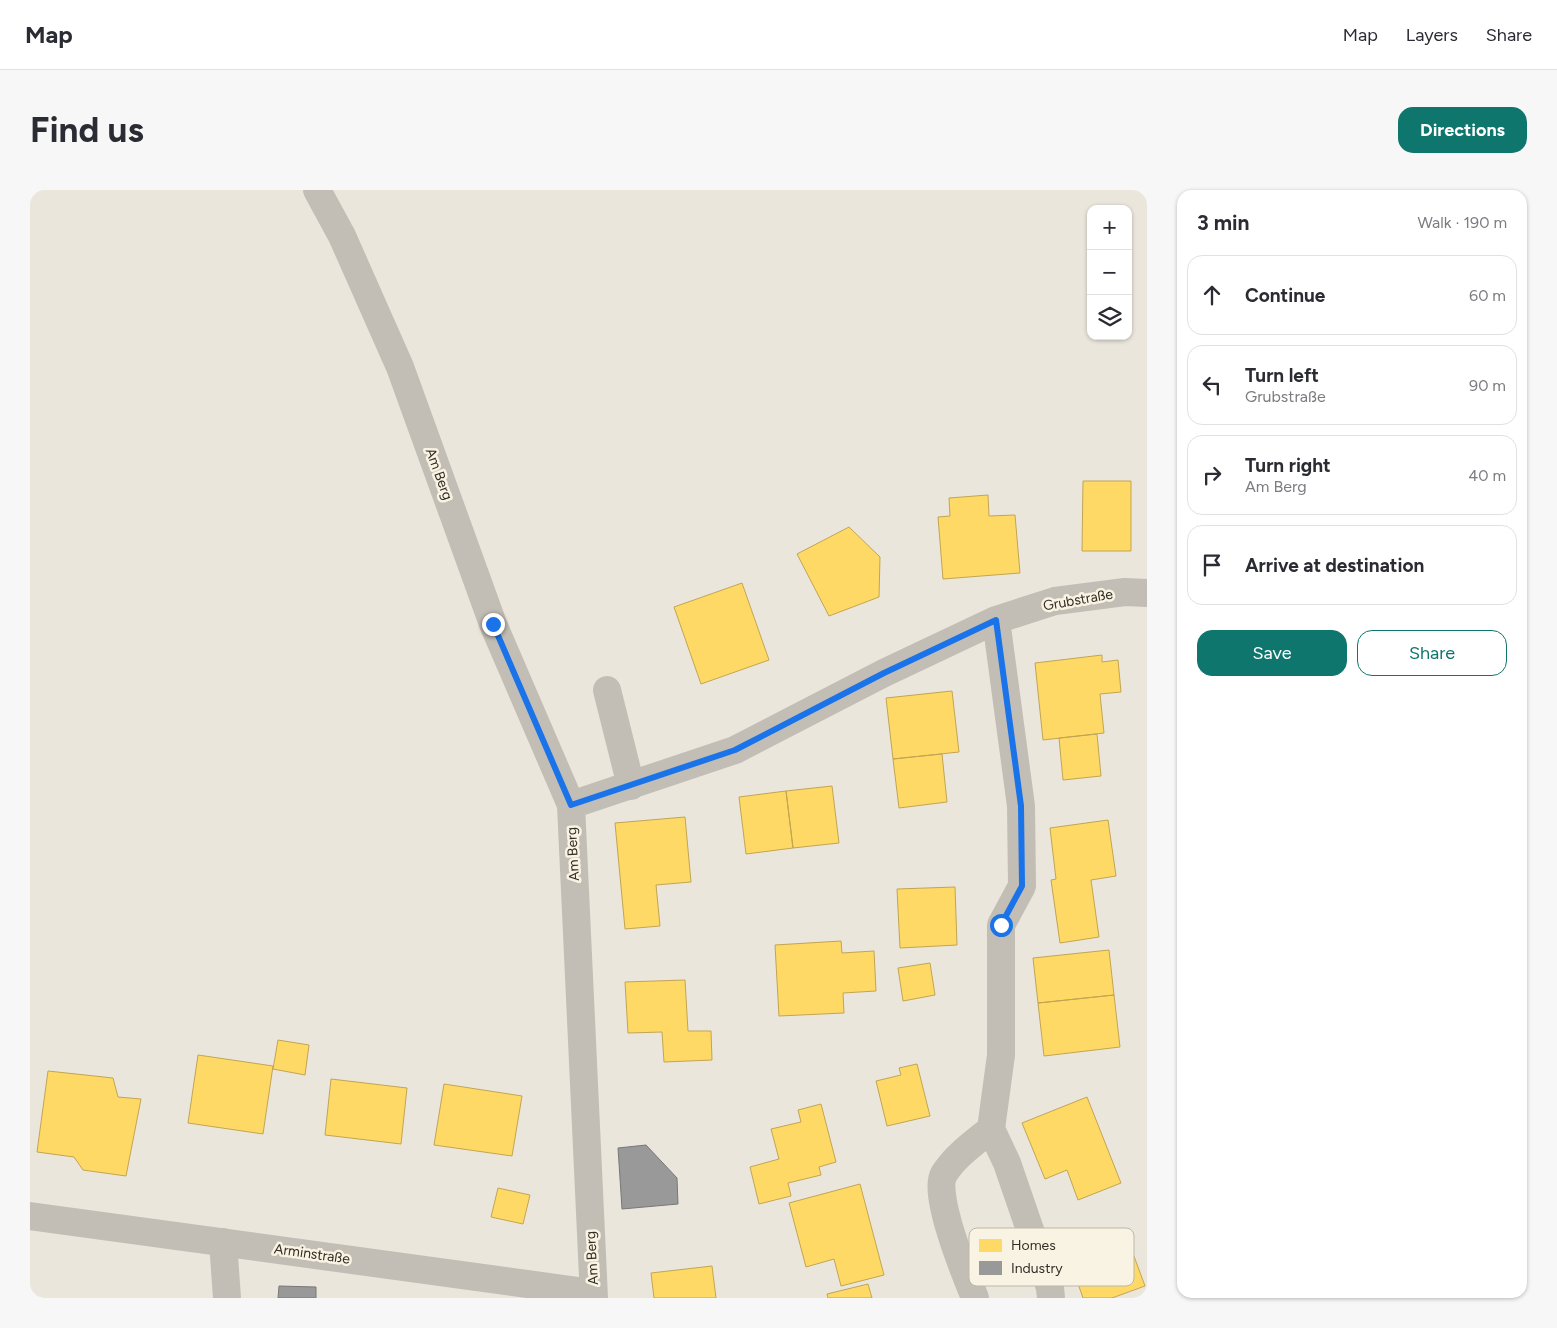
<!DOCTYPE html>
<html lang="en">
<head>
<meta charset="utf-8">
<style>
  :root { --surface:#fff; --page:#f7f7f7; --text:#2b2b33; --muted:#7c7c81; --line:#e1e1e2; --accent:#0f766e }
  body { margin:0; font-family:Figtree,sans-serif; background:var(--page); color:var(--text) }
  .controls { position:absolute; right:15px; top:15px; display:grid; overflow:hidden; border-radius:10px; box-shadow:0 1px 4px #0004 }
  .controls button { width:45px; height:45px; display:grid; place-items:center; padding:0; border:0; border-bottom:1px solid var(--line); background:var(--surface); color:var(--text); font:25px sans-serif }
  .stop { position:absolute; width:15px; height:15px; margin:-11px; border:4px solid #1a73e8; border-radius:50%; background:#fff }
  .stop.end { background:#1a73e8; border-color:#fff; box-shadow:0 1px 5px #0008 }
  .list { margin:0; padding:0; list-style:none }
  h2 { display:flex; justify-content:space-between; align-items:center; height:65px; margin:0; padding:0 20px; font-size:21px }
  h2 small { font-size:16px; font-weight:400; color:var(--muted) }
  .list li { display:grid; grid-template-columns:32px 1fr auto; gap:15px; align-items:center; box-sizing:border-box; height:80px; margin:0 10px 10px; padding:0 10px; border:1px solid var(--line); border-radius:15px }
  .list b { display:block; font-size:19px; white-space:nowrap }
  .list p { margin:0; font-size:16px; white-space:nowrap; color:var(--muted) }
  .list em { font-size:16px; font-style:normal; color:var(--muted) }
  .actions { display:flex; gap:10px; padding:15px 20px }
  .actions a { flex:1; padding:11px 0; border:1px solid var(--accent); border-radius:15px; text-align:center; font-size:18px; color:var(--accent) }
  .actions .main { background:var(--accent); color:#fff }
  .icon { flex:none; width:28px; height:28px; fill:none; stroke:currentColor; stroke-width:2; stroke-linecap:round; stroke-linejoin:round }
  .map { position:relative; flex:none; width:1117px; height:1108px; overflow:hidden; border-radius:15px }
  header { display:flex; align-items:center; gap:30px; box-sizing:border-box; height:70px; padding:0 25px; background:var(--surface); border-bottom:1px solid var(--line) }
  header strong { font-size:24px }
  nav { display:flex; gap:28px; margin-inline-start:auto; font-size:18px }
  .intro { display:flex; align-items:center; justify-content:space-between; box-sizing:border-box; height:120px; padding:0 30px }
  h1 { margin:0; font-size:35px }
  .button { padding:12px 22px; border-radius:15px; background:var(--accent); color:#fff; font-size:18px; font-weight:700 }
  main { display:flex; gap:30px; padding:0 30px }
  aside { flex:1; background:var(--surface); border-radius:15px; box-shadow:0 1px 4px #0004 }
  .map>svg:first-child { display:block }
  .homes { fill:#ffd966; stroke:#c2a552 }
  .industry { fill:#999; stroke:#7a7876 }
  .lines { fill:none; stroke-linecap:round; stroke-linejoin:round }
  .minor { stroke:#c3beb5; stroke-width:28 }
  .route { stroke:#1a73e8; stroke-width:6 }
  .labels { text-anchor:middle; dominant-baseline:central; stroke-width:5; stroke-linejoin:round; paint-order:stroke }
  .street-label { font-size:14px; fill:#332c25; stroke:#f8f3e2 }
  .key { fill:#f8f3e2; stroke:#bdb7a9; stroke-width:1 }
  .key-label { font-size:14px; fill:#332c25 }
</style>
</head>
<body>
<header>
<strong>Map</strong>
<nav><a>Map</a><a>Layers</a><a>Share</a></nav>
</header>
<div class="intro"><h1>Find us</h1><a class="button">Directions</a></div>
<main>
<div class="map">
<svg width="1117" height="1108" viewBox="0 0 1117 1108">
  <rect width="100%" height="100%" fill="#eae6dc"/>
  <path class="homes" d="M1053 291H1101V361H1052Z
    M958 305 959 326 985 325 990 383 913 389 908 327 920 326 919 308Z
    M819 337 850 367 849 407 799 426 767 364Z
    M712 393 739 470 671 494 644 417Z
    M1072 465V472L1088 470 1091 502 1070 504 1074 543 1013 550 1005 473Z
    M922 501 929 562 863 569 856 508Z
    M1067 544 1071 586 1033 590 1029 548Z
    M912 564 917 612 869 618 863 569Z
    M802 596 809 653 763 658 756 601Z
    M756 601 763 658 716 664 709 607Z
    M655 627 661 692 626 695 630 736 595 739 585 633Z
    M1078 630 1086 686 1061 690 1069 747 1030 753 1021 690 1026 689 1020 638Z
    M925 697 927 755 870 758 867 699Z
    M811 751 812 763 844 761 846 801 813 803 814 823 749 826 745 755Z
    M1079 760 1084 805 1008 813 1003 768Z
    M900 773 905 805 873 811 868 778Z
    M655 790 658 841H681L682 870 634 872 632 842 598 843 595 792Z
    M1084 805 1090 857 1014 866 1008 813Z
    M248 850 279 855 275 885 243 879Z
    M168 865 243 876 233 944 158 933Z
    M887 874 900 926 857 936 846 891 871 885 869 878Z
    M18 881 83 888 88 907 111 909 96 986 53 980 44 967 7 962Z
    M301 889 377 898 371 954 295 945Z
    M414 894 492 906 482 966 404 955Z
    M1057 907 1091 993 1048 1010 1037 980 1015 989 992 933Z
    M791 914 806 972 789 977 791 985 758 993 761 1006 729 1014 720 977 749 969 741 939 771 932 768 920Z
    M830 994 854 1085 811 1096 804 1069 776 1077 759 1013Z
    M468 998 500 1005 493 1034 461 1027Z
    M1094 1039 1115 1096 1082 1108H1053L1036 1059Z
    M682 1076 686 1108H624L621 1083Z
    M838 1094 842 1108H798L797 1104Z"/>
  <path class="industry" d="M616 955 647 988 648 1014 592 1019 588 958Z
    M249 1096 286 1097V1108H248Z"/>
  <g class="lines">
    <path class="minor" d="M287 0 312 46 370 177 463 434 541 615 564 1108
      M966 430 991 616 992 696 971 735V865L961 939 977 973 1020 1098 1021 1108
      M577 500 601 596
      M541 615 705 560 854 483 966 430 1025 411 1095 402 1117 403
      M0 1026 563 1103
      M193 1052 197 1108
      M945 1108C936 1086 902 1004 914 984 925 966 944 953 961 939"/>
  </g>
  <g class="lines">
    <path class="route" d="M463 434 541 615 705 560 854 483 966 430 991 616 992 696 971 735"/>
  </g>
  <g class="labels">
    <g class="street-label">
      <text transform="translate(409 284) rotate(70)">Am Berg</text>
      <text transform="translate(1048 410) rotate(-10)">Grubstraße</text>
      <text transform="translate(543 664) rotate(-93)">Am Berg</text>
      <text transform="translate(282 1064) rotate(8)">Arminstraße</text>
      <text transform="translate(562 1068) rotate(-93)">Am Berg</text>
    </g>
  </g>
  <rect x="939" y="1038" width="165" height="58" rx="8" class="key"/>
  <rect x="949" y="1049" width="23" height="13" fill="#ffd966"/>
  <rect x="949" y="1071" width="23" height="14" fill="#999"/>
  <g class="key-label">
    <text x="981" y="1060">Homes</text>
    <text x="981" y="1083">Industry</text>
  </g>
</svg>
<div class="controls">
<button>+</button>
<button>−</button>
<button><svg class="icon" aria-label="layers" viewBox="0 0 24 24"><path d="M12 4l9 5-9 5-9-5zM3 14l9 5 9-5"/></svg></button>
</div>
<div class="stop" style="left:971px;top:735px"></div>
<div class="stop end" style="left:463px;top:434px"></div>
</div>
<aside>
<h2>3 min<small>Walk · 190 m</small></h2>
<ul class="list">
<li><svg class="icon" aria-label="ahead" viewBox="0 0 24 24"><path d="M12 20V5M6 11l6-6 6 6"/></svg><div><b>Continue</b></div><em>60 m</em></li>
<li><svg class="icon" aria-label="left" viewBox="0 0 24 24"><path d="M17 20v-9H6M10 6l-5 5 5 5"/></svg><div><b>Turn left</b><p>Grubstraße</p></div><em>90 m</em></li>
<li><svg class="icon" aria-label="right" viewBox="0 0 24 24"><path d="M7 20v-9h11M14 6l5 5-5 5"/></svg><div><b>Turn right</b><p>Am Berg</p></div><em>40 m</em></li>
<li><svg class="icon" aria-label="arrive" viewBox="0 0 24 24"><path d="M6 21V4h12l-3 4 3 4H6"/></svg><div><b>Arrive at destination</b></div></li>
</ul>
<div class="actions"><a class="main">Save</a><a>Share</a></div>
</aside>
</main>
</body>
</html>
